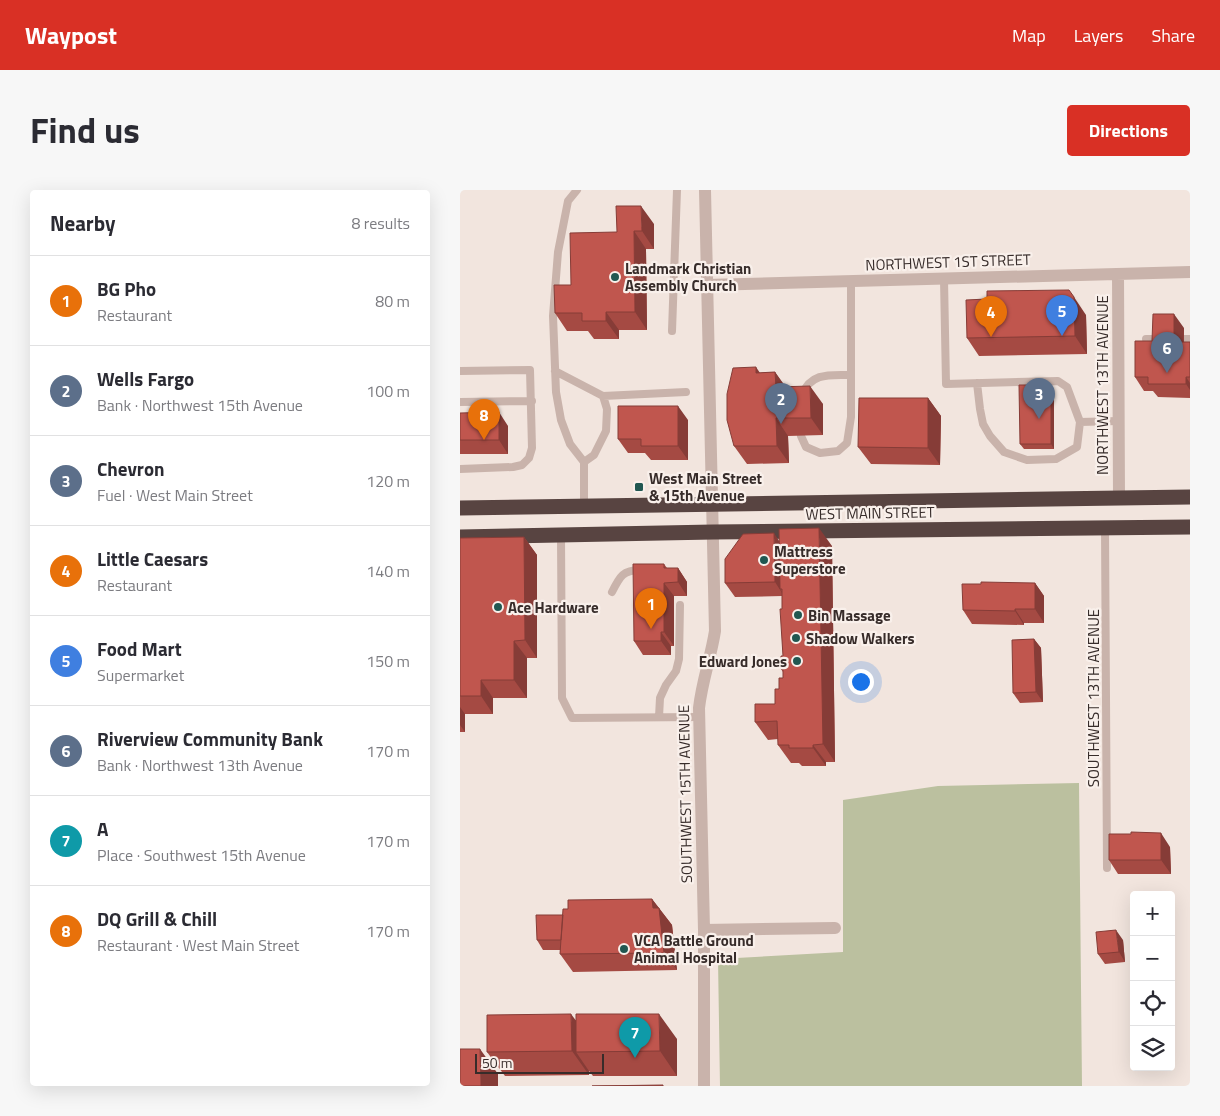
<!DOCTYPE html>
<html lang="en">
<head>
<meta charset="utf-8">
<style>
  :root { --surface:#fff; --page:#f7f7f7; --text:#2b2b33; --muted:#7c7c81; --line:#e1e1e2; --accent:#d93025 }
  body { margin:0; font-family:"Titillium Web",sans-serif; background:var(--page); color:var(--text) }
  .controls { position:absolute; right:15px; bottom:15px; display:grid; overflow:hidden; border-radius:5px; box-shadow:0 5px 20px #0002 }
  .controls button { width:45px; height:45px; display:grid; place-items:center; padding:0; border:0; border-bottom:1px solid var(--line); background:var(--surface); color:var(--text); font:25px sans-serif }
  .scale { position:absolute; left:15px; bottom:12px; width:129px; box-sizing:border-box; padding-left:5px; border:2px solid #372c2a; border-top:0; font-size:14px; line-height:18px; white-space:nowrap; color:#372c2a; -webkit-text-stroke:4px #f9f0eb; paint-order:stroke }
  .you { position:absolute; left:400px; top:491px; width:18px; height:18px; margin:-12px; border:4px solid #fff; border-radius:50%; background:#1a73e8; box-shadow:0 0 0 8px #1a73e833 }
  .badge { display:grid; place-items:center; width:32px; height:32px; border-radius:50%; background:var(--accent); color:#fff; font-size:16px; font-weight:700 }
  .pin { position:absolute; translate:-50% -41px; filter:drop-shadow(0 1px 2px #0008) }
  .pin::after { content:''; position:absolute; top:26px; width:18px; height:15px; background:inherit; clip-path:polygon(0 0,100% 0,50% 100%) }
  .list { margin:0; padding:0; list-style:none }
  h2 { display:flex; justify-content:space-between; align-items:center; height:65px; margin:0; padding:0 20px; font-size:21px }
  h2 small { font-size:16px; font-weight:400; color:var(--muted) }
  .list li { display:grid; grid-template-columns:32px 1fr auto; gap:15px; align-items:center; box-sizing:border-box; height:90px; padding:0 20px; border-top:1px solid var(--line) }
  .list b { display:block; font-size:19px; white-space:nowrap }
  .list p { margin:0; font-size:16px; white-space:nowrap; color:var(--muted) }
  .list em { font-size:16px; font-style:normal; color:var(--muted) }
  .icon { flex:none; width:28px; height:28px; fill:none; stroke:currentColor; stroke-width:2; stroke-linecap:round; stroke-linejoin:round }
  .map { position:relative; flex:none; width:730px; height:896px; overflow:hidden; border-radius:5px }
  header { display:flex; align-items:center; gap:30px; box-sizing:border-box; height:70px; padding:0 25px; background:var(--accent); color:#fff }
  header strong { font-size:24px }
  nav { display:flex; gap:28px; margin-inline-start:auto; font-size:18px }
  .intro { display:flex; align-items:center; justify-content:space-between; box-sizing:border-box; height:120px; padding:0 30px }
  h1 { margin:0; font-size:35px }
  .button { padding:12px 22px; border-radius:5px; background:var(--accent); color:#fff; font-size:18px; font-weight:700 }
  main { display:flex; gap:30px; padding:0 30px }
  aside { flex:1; background:var(--surface); border-radius:5px; box-shadow:0 5px 20px #0002 }
  .map>svg:first-child { display:block }
  .green { fill:#bbc09f }
  .lines { fill:none; stroke-linecap:round; stroke-linejoin:round }
  .lane { stroke:#c9b3ab; stroke-width:8 }
  .street { stroke:#c9b3ab; stroke-width:12 }
  .highway { stroke:#584441; stroke-width:15 }
  .wall { fill:#a54a43 }
  .shaded-wall { fill:#863c37 }
  .building { fill:#c0564e; stroke:#863c37 }
  .poi-dot { fill:#215751; stroke:#f9f0eb; stroke-width:2 }
  .labels { text-anchor:middle; dominant-baseline:central; stroke-width:4.5; stroke-linejoin:round; paint-order:stroke }
  .street-label { font-size:15px; fill:#372c2a; stroke:#f9f0eb }
  .poi-label { font-size:15px; font-weight:bold; fill:#372c2a; stroke:#f9f0eb; text-anchor:start }
</style>
</head>
<body>
<header>
<strong>Waypost</strong>
<nav><a>Map</a><a>Layers</a><a>Share</a></nav>
</header>
<div class="intro"><h1>Find us</h1><a class="button">Directions</a></div>
<main>
<aside>
<h2>Nearby<small>8 results</small></h2>
<ul class="list">
<li><span class="badge" style="background:#e8710a">1</span><div><b>BG Pho</b><p>Restaurant</p></div><em>80 m</em></li>
<li><span class="badge" style="background:#5c6f8a">2</span><div><b>Wells Fargo</b><p>Bank · Northwest 15th Avenue</p></div><em>100 m</em></li>
<li><span class="badge" style="background:#5c6f8a">3</span><div><b>Chevron</b><p>Fuel · West Main Street</p></div><em>120 m</em></li>
<li><span class="badge" style="background:#e8710a">4</span><div><b>Little Caesars</b><p>Restaurant</p></div><em>140 m</em></li>
<li><span class="badge" style="background:#3f7fe0">5</span><div><b>Food Mart</b><p>Supermarket</p></div><em>150 m</em></li>
<li><span class="badge" style="background:#5c6f8a">6</span><div><b>Riverview Community Bank</b><p>Bank · Northwest 13th Avenue</p></div><em>170 m</em></li>
<li><span class="badge" style="background:#0f9aa8">7</span><div><b>A</b><p>Place · Southwest 15th Avenue</p></div><em>170 m</em></li>
<li><span class="badge" style="background:#e8710a">8</span><div><b>DQ Grill &amp; Chill</b><p>Restaurant · West Main Street</p></div><em>170 m</em></li>
</ul>
</aside>
<div class="map">
<svg width="730" height="896" viewBox="0 0 730 896">
  <rect width="100%" height="100%" fill="#f2e5de"/>
  <path class="green" d="M619 593 622 896H260L258 769 383 762V610L478 596Z"/>
  <g class="lines">
    <path class="lane" d="M117 0 108 11 98 62 93 126 96 202 101 230 110 254 124 272V315
      M484 89 486 194 598 191 607 197 620 232 659 231
      M391 91V185
      M212 141 217 0
      M686 149H702
      M723 149H730
      M0 181 70 180 72 258 69 268 62 275 53 277 0 279
      M95 181 143 206 147 219 146 241 134 265 124 272
      M517 193 520 219 523 234 530 246 544 262 567 270 596 269 617 257 620 232
      M143 206 226 202
      M0 212 72 211
      M341 246 346 257 360 263 378 261 387 253 391 227V185C370 185 351 182 342 205
      M645 338 647 678
      M101 346 102 508 112 528 239 527
      M152 402C160 386 163 380 181 380
      M199 527 200 508 206 495 216 481 219 469 220 415"/>
    <path class="street" d="M658 84 659 307
      M246 95 730 82
      M244 740 375 738
      M244 896V740L239 518C242 491 251 467 255 441L245 0"/>
    <path class="highway" d="M0 318 730 307
      M0 347 253 342 730 337"/>
  </g>
  <path class="wall" d="M194 34V59H186L187 140H159V149H134L128 141H107L95 123 111 95 157 42Z
    M527 109 626 125 627 164 519 166 507 148Z
    M724 138V152H730V208L698 207 693 201H684L675 187 692 151Z
    M315 182 325 197 363 214V245L328 246 329 273 287 274 274 256 300 183Z
    M594 200V259H564L560 254Z
    M468 208 481 226 480 275 411 274 398 257Z
    M0 223 48 236V264H0Z
    M228 230V270H191L185 263H168L158 249Z
    M64 347 77 365V468H67V508H33V524H5V542H0V348Z
    M319 351 372 356 375 572H366V576H342L339 573H331L318 555V549L308 550 295 532 315 514 323 488V482L321 479 323 466 322 406 275 407 265 393Z
    M204 374 207 378H218L227 392V406H214V456H211V465H183L174 451Z
    M575 393 584 406V433H564V435L512 434 503 420Z
    M574 449 581 458 583 512 560 513 553 503Z
    M710 657 711 684H658L649 670Z
    M192 709 212 735 217 780 113 782 100 764V760H83L77 750 108 719Z
    M663 750 665 772 645 774 638 764Z
    M116 830 217 849V886H133L129 881V885L45 886 27 862Z"/>
  <path class="shaded-wall" d="M181 16 194 34V59L182 41Z
    M174 41 186 59 187 140 175 122Z
    M614 107 626 125 627 164 615 146Z
    M146 122 159 140V149L146 131Z
    M714 124 724 138 723 165 714 152Z
    M296 177 308 195 296 183Z
    M315 182 328 200 316 197Z
    M726 187 730 193V200L726 194Z
    M591 195 594 200V259L591 254Z
    M350 196 363 214V245L351 228Z
    M468 208 481 226 480 275 468 258Z
    M218 216 228 230V270L218 256Z
    M39 222 48 236V264L39 250Z
    M316 228 328 246 329 273 317 256Z
    M359 338 372 356 375 572 363 554Z
    M314 343 323 357 320 399 324 405V406L315 392Z
    M64 347 77 365V468L65 450Z
    M218 378 227 392V406L218 392Z
    M204 393 214 406V456L204 442Z
    M575 393 584 406V433L575 419Z
    M555 419 564 433V435L555 421Z
    M201 442 211 456V465L201 451Z
    M574 449 581 458 583 512 576 502Z
    M54 451 67 468V508L54 490Z
    M21 490 33 508V524L21 506Z
    M0 517 5 524V542L0 535Z
    M353 555 366 572V576L353 558Z
    M701 643 710 657 711 684 701 670Z
    M192 709 212 735 217 780 204 763 193 718Z
    M656 740 663 750 665 772 659 762Z
    M111 824 129 848 116 862 129 881V885L112 861Z
    M199 824 217 849V886L200 861Z
    M20 859 38 884V896H21Z"/>
  <path class="building" d="M156 16H181L182 41H174L175 122H146V131H122V123H95L94 95H111L110 43 157 42Z
    M609 100 614 107 615 146 507 148 506 110 527 109V101Z
    M693 124H714V152H730V187H726V194H688V187H675V151H692Z
    M296 177V183L315 182 316 197 350 196 351 228H316L317 256H274L267 230V204L273 178Z
    M559 195H591V254H560Z
    M399 208H468V258L398 257Z
    M158 216H218V256H181V249H158Z
    M39 222V250H0V223Z
    M359 338 363 554 353 555V558H329V555H318L317 531 295 532V514H315V499H319V488H323V479H321V466H323L320 419H322V399H320L319 339Z
    M314 343 315 392 265 393V369L283 344Z
    M64 347 65 450 54 451V490H21V506H0V348Z
    M173 374H204V378H218V392L204 393V442H201V451H174Z
    M521 392 575 393V419H555V421L503 420 502 394H521Z
    M574 449 576 502 553 503 552 450Z
    M671 642 701 643V670H649V644H671Z
    M192 709 193 718H199L204 763 100 764 103 719H108V710Z
    M76 725H103L101 750H77Z
    M656 740 659 762 638 764 636 742Z
    M111 824 112 861 27 862V825Z
    M116 824H199L200 861 116 862Z
    M0 859H20L21 896H0Z
    M203 895V896H132Z"/>
  <g class="poi-dot">
    <circle cx="155" cy="87" r="5"/>
    <rect x="174" y="292" width="10" height="10" rx="2.5"/>
    <circle cx="304" cy="370" r="5"/>
    <circle cx="38" cy="417" r="5"/>
    <circle cx="338" cy="425" r="5"/>
    <circle cx="336" cy="448" r="5"/>
    <circle cx="337" cy="471" r="5"/>
    <circle cx="164" cy="759" r="5"/>
  </g>
  <g class="labels">
    <g class="street-label">
      <text transform="translate(488 72) rotate(-2)">NORTHWEST 1ST STREET</text>
      <text transform="translate(642 195) rotate(-90)">NORTHWEST 13TH AVENUE</text>
      <text transform="translate(410 323) rotate(-1)">WEST MAIN STREET</text>
      <text transform="translate(633 508) rotate(-90)">SOUTHWEST 13TH AVENUE</text>
      <text transform="translate(225 604) rotate(-91)">SOUTHWEST 15TH AVENUE</text>
    </g>
    <g class="poi-label">
      <text x="165" y="78">Landmark Christian<tspan x="165" dy="17">Assembly Church</tspan></text>
      <text x="189" y="288">West Main Street<tspan x="189" dy="17">&amp; 15th Avenue</tspan></text>
      <text x="314" y="361">Mattress<tspan x="314" dy="17">Superstore</tspan></text>
      <text x="48" y="417">Ace Hardware</text>
      <text x="348" y="425">Bin Massage</text>
      <text x="346" y="448">Shadow Walkers</text>
      <text x="327" y="471" text-anchor="end">Edward Jones</text>
      <text x="174" y="750">VCA Battle Ground<tspan x="174" dy="17">Animal Hospital</tspan></text>
    </g>
  </g>
</svg>
<div class="controls">
<button>+</button>
<button>−</button>
<button><svg class="icon" aria-label="locate" viewBox="0 0 24 24"><circle cx="12" cy="12" r="6"/><path d="M12 2v4M12 18v4M2 12h4M18 12h4"/></svg></button>
<button><svg class="icon" aria-label="layers" viewBox="0 0 24 24"><path d="M12 4l9 5-9 5-9-5zM3 14l9 5 9-5"/></svg></button>
</div>
<div class="scale">50 m</div>
<div class="you"></div>
<div class="pin badge" style="left:191px;top:439px;background:#e8710a">1</div>
<div class="pin badge" style="left:321px;top:234px;background:#5c6f8a">2</div>
<div class="pin badge" style="left:579px;top:229px;background:#5c6f8a">3</div>
<div class="pin badge" style="left:531px;top:147px;background:#e8710a">4</div>
<div class="pin badge" style="left:602px;top:146px;background:#3f7fe0">5</div>
<div class="pin badge" style="left:707px;top:183px;background:#5c6f8a">6</div>
<div class="pin badge" style="left:175px;top:868px;background:#0f9aa8">7</div>
<div class="pin badge" style="left:24px;top:250px;background:#e8710a">8</div>
</div>
</main>
</body>
</html>
